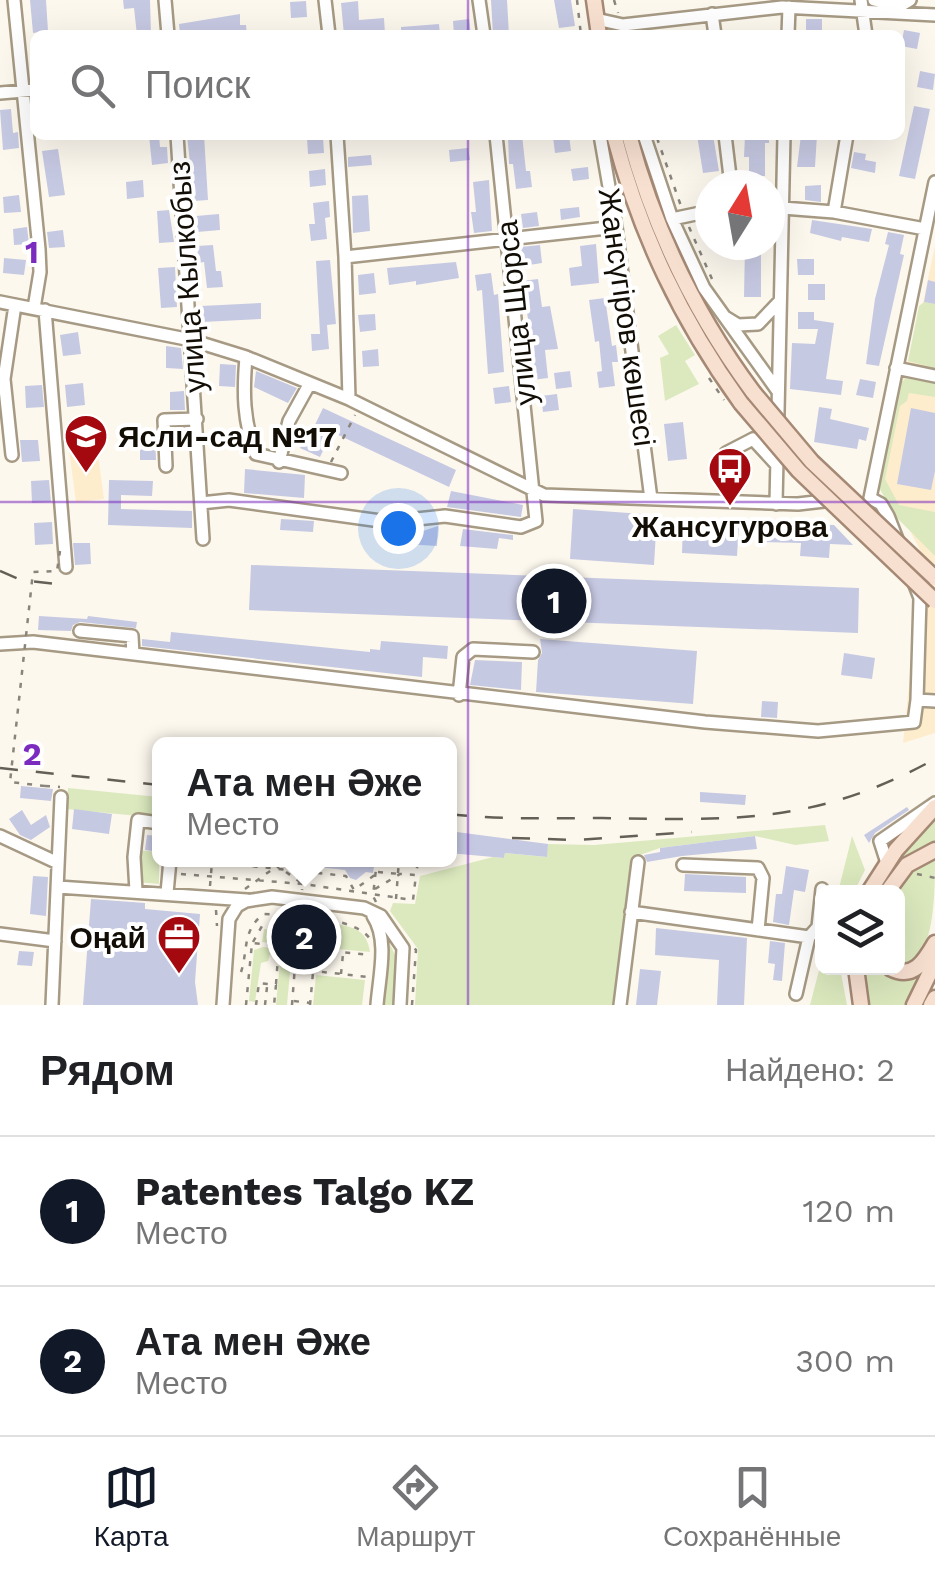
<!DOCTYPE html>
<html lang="ru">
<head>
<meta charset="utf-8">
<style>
  :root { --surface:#fff; --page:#f6f6f6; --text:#202124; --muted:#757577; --line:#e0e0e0; --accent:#111827 }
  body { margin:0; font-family:"Work Sans",sans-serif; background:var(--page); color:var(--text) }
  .controls { position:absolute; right:30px; bottom:30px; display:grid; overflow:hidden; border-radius:15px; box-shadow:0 10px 40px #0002 }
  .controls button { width:90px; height:90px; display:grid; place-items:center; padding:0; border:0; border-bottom:2px solid var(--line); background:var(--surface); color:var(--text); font:50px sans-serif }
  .compass { position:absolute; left:695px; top:170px; width:90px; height:90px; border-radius:50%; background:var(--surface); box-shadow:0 10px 40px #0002; rotate:11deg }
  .you { position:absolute; left:398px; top:528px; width:35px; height:35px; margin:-25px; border:8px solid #fff; border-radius:50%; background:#1a73e8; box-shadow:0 0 0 15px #1a73e833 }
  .badge { display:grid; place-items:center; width:65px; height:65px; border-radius:50%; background:var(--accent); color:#fff; font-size:32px; font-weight:700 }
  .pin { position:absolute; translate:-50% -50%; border:5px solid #fff; box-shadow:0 2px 10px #0006 }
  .popup { position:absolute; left:152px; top:737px; width:305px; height:130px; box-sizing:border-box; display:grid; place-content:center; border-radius:15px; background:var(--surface); filter:drop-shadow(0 2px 8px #0005); font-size:32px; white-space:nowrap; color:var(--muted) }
  .popup b { font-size:38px; color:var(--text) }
  .popup::after { content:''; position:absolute; left:50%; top:100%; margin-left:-20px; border:20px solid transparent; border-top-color:var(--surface) }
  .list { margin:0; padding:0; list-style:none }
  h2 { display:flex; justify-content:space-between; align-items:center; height:130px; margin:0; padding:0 40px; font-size:42px }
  h2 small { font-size:32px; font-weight:400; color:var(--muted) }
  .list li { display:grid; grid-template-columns:65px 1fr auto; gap:30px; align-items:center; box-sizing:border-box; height:150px; padding:0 40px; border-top:2px solid var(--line) }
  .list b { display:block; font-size:38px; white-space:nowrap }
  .list p { margin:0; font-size:32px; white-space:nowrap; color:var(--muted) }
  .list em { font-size:32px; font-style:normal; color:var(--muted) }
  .icon { flex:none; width:55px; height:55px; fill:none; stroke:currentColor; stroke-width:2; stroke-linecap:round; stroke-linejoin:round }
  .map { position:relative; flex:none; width:935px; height:1005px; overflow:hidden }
  .search { position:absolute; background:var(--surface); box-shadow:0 10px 40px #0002; left:30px; right:30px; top:30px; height:110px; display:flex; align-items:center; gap:25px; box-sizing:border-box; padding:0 35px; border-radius:15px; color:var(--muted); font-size:38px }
  .sheet { height:430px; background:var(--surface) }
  nav { display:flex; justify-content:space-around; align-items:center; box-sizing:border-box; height:140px; border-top:2px solid var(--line); background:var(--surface); font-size:28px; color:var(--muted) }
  nav a { display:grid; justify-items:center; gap:5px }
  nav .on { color:var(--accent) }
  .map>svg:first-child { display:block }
  .built { fill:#feedcd }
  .green { fill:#dce9be }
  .building { fill:#c6c9e2 }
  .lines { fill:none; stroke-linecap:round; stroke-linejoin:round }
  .minor-casing { stroke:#a69a84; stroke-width:16 }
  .major-casing { stroke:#a58975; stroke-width:19 }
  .path { stroke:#8a857c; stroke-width:2.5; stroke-dasharray:5 8; stroke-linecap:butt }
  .minor { stroke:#fff; stroke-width:11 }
  .major { stroke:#f8e0d0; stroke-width:14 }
  .rail { stroke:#646057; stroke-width:2.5; stroke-dasharray:18 18; stroke-linecap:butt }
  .major-bridge-casing { stroke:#a58975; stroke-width:19; stroke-linecap:butt }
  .path-bridge { stroke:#8a857c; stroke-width:2.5; stroke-dasharray:5 8; stroke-linecap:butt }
  .major-bridge { stroke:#f8e0d0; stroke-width:14 }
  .grid { fill:none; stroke:#7b2cbf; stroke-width:2.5; stroke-opacity:0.55 }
  .labels { text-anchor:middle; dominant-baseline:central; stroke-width:8; stroke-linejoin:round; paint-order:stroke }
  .street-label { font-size:30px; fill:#120e06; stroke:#fff }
  .poi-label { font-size:30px; font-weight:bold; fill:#120e06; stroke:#fff; text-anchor:start }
  .grid-label { font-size:32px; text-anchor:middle; font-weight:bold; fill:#7b2cbf; stroke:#fff; stroke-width:8; stroke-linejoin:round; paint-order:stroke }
</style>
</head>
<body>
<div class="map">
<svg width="935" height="1005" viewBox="0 0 935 1005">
  <rect width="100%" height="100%" fill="#fdf8ee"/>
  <path class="built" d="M935 245V733L903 743 912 656 914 590 922 554 882 477 901 369 912 356Z
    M97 447 104 499 76 502 69 450Z"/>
  <path class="green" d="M924 302 935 304V368L908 361 919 306Z
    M676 325 695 355 685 361 699 384 665 401 660 358 669 354 658 336Z
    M906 374 935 381V397L909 393 907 401 900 406 885 479 899 505 935 512V556L895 516 877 484 883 446H888L899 380 904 381Z
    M68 788 159 797V818L66 809Z
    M935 812V844C909 854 898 869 883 892H873L883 875Z
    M825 825 829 841 795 845 755 836 660 848 634 857 615 1005H415L418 949 390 911 393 903 415 904 420 876 493 857 504 858 505 853 546 857 548 844 594 845Z
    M852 836 865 870 854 892H838Z
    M135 850 159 852V884L136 882Z
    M935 856C935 894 935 938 914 966L898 968V892H894L910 870Z
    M303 921 324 922 322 948 301 946 305 936 302 935Z
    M329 923C350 926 367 928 370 952L327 948Z
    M264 929 294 932 292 945 262 942Z
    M389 941 396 958 393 1005H383Z
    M263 947 284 949 288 956 270 954 268 961 261 963 255 1002 249 1001 254 950Z
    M822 959V968H840L847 1005H810Z
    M280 960 291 961 287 1005H276Z
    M863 968C882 968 903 976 921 974L906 1005H868Z
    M316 975 365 980 362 1005H313Z"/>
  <path class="building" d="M30 0H46L48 31 33 33Z
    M123 0H150L151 35H137L134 8 124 9Z
    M491 0H507L509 35H493Z
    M554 0H571L575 26 559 28Z
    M306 1 307 17 291 18 290 2Z
    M358 1 359 20 384 18 385 34 344 35 341 3Z
    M240 14V25H246L247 35H180L179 24Z
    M469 19 471 35H454L453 21Z
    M806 19H822V33H806Z
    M439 24 440 35H401V27Z
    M904 30 920 33 917 49 901 46Z
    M920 71 935 74 933 90 917 87Z
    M914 106 930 109 915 179 899 176Z
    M11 109 13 133 18 132 19 148 3 150 0 110Z
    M149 135H159L160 147H167L168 163 152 165Z
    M187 135H204L208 200 194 201Z
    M508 135H522L526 171H530L532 187 516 189 513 164H509Z
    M569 135 571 151 555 153 553 137Z
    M697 135H713L719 171 703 173Z
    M745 135H769V143H765V176H749V157H744Z
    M801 135H817L815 167H797Z
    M323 137 324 153 308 154 307 138Z
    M468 148 470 160 450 162 449 150Z
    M58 149 65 195 49 197 42 151Z
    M854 152 866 154 865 160 876 162 875 173 851 168Z
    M371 155 372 165 348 167V157Z
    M588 167 589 179 573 181 571 169Z
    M325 169 326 185 310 187 309 171Z
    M143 180 144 197 127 199 126 182Z
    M489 180 492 231 474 233 471 212H476L473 182Z
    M821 185V202L805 200V186Z
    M19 195 21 212 4 213 3 197Z
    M368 195 370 231 353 233 352 196Z
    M329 201 330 217 325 218 327 239 311 241 309 224H315L313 203Z
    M579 207 580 217 561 220 560 209Z
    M169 210 174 242 159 243 157 211Z
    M537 212 539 226 523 228 521 214Z
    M219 214 220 230 197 232 196 216Z
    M812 220 872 229 869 242 842 237 841 241 810 233Z
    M27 227 29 244 14 245 13 229Z
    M63 230 65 247 49 248 47 232Z
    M888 232 904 235 900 254 904 255 879 366 866 364 875 299 889 245 885 244Z
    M596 244 599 283 571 286 569 268 582 266 580 246Z
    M213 245 216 271H221L223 287 207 288 204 262 199 263 197 246Z
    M540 245 542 263 523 266 520 247Z
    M745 245H761V297H744Z
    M4 258 26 260 24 275 3 273Z
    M797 259H814V275H798Z
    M330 260 336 324 327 325 329 349 312 351 311 334H320L316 261Z
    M456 262 459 278 416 285V281L389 285 387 268Z
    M175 267 177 307 161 308 158 268Z
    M374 273 376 293 359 295 358 275Z
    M491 273 494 295 498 294 504 372 488 374 482 290 477 291 475 275Z
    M538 279 542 307 550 306 558 349 545 350 548 378 532 380 530 363H535L522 281Z
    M928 280 935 282V304L924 302Z
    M808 284H825V300H808Z
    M605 298 612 346 616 345 618 362H612L615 386 599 388 597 372 602 371 599 341 595 342 589 300Z
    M261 303V319L202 322 201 306Z
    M798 312H814V320L834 323 826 379 843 381 841 395 790 389 792 343 815 344 818 329H798Z
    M375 314 376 330 360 332 358 315Z
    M78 332 81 354 63 356 60 335Z
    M166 346 181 348 183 369 166 368Z
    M378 349 379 366 363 367 362 351Z
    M220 364 236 365 235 387 219 386Z
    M256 371 297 388 288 403 254 387Z
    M570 371 572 387 556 389 554 373Z
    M860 379 876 382 873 398 856 395Z
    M83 383 85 405 67 407 65 385Z
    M42 385 44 407 26 408 25 386Z
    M509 386 511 402 495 404 493 388Z
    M184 391 185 410H170V392Z
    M557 394 559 410 543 412 541 396Z
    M819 407 832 409 830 419 869 428 866 441 859 439 857 449 814 442Z
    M323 408 456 470 449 487 332 432 320 457 300 448 308 431 311 433Z
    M911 408 935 413V471L931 490 897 484Z
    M683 422 687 459 668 461 664 424Z
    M174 429H186L188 445H174Z
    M140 438H155L156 460H140Z
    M20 440H38L40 461 22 462Z
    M245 469 305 475 304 498 244 493Z
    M49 480 51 502 32 503 31 481Z
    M109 480 153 481 152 496 121 495V509L192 511V528L108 525Z
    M451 491 523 505 521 517 447 507Z
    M573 509 657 515 654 565 570 559Z
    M281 519 314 521 313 532 280 530Z
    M683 521 739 524 737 556 682 553Z
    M52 522 53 544 35 545 34 523Z
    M761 522 834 525 853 545 830 544 829 558 800 556 801 543 761 542Z
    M438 526 437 546 405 544 406 535 422 537 423 531Z
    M463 529 513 535V540L499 538 497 549 460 546Z
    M73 543H90L91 564 75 565Z
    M251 565 859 588 858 633 249 610Z
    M39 616 87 619 88 616 137 622 136 628 80 622 73 625 71 631 38 630Z
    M171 632 370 652V649L380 650 381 641 448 646 447 659 423 657 422 677 142 646V639L170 642Z
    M540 639 697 651 693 704 536 692 538 660 542 653Z
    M844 653 875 658 872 679 841 675Z
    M475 660 522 662 521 690 470 685Z
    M762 701 778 702 777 718 761 717Z
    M21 786 53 789 51 801 20 798Z
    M700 792 746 795 745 805 700 802Z
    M907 807 909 810 875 833 869 843 864 835Z
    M74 809 112 814 109 834 72 829Z
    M22 810 31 825 46 815 50 827 31 840 20 835 9 819Z
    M449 831 548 844 547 857 505 853 504 858 449 853Z
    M147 835 159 836V852L145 850Z
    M755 836 757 849 682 856 647 862 644 855 660 852V848Z
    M262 860H295L294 868 262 865Z
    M302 860H375L373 873 366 872 356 880 350 878 345 870 301 865Z
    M786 866 809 870 805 892 794 890 789 925 773 922 776 894H782Z
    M685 874 746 877V893L684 891Z
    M33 876 48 877 46 916 30 914Z
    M91 899 145 903V909L200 914 195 982 198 1005H83Z
    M656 928 747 938 744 1005H717L719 960 655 955Z
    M770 941 785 943 782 981 773 980 775 964 768 963Z
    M19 951 34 952 32 966 17 965Z
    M640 969 661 971 657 1005H636Z"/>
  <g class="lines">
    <defs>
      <path id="minor" d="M14 0 39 249 40 272 34 308
        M165 0 168 35
        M325 0 329 35
        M479 0 484 35
        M861 0 866 35
        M874 0 900 6 910 0
        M712 14 715 35
        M596 19 623 25 782 7 935 15
        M788 35 789 7
        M0 93 35 90
        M177 135 203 539
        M337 135 345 257 349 399
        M600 135 616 227 651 499
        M644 135 672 219 704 288 777 390
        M725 135 731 185
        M770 207 834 212 925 229
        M834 212 847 135
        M672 219 710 211
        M345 257 616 227
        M0 302 191 340 246 357 349 399 544 495 798 504 833 500
        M45 310 66 567
        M725 317 738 325 758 324 779 302
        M246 357C243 392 243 421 256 454L341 473
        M896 368 935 376
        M12 455 4 379 15 305
        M279 462 289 421 310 383
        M166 466 164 420 197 419
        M720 475 726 453 753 439 776 464
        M870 498 935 182
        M201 503 229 500 388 522 445 516 521 527 536 521 496 135
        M776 504 784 135
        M80 631 132 636 133 654
        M0 644 33 642 705 722 818 731 914 722 917 700 920 598 888 516 881 504 870 498
        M459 695 463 657 473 649 533 652
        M917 700 935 701
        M0 836 58 863
        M887 863 880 841 935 803
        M683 865 758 868 763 878 758 930
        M58 887 247 900
        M136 891 134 857 138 820 159 823
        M167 893 170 860
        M631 912 809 937 818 927 822 889
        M373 916C389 940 379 977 377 1005
        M0 934 55 941
        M796 994 809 937
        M52 1005 61 797
        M223 1005 229 919 237 906 246 901 272 897 364 908 381 916 403 948 400 1005
        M620 1005 638 862"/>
      <path id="major" d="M594 0 599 35
        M614 135C640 234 681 320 741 403
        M629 135C654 229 695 314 753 392
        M869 892 896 850 935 807
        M887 892 907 865 935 850
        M856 968 861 1005
        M890 968C913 980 924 962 935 943
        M914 1005 935 962
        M931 1005 935 998"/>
    </defs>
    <use href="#minor" class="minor-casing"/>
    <use href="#major" class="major-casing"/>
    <path class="path" d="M577 0 581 35
      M614 0 618 13
      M657 138 681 206
      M689 227 712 279
      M709 378 724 400
      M331 462 355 415
      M45 786 60 787
      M400 860 417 862
      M286 872 303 884 302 890
      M378 872 400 874
      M181 874 303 884 413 900 416 875
      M917 874 935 878
      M210 886 212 862 346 876 354 890 376 874
      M245 889 277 866 279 868
      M375 889 400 874 416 875 418 861 430 862V860
      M396 899 399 860
      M376 902 373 896 377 860
      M216 910 217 926
      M253 942 262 926 296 929
      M324 949 327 922
      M296 969 368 977
      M241 972C248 952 242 929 264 914 291 916 355 916 370 939
      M341 974 343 954
      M276 984 278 957 294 959
      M294 1001 310 1003
      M246 1005 252 943 371 955
      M256 1005 259 983 276 985 274 1005
      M265 1005 267 987
      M292 1005 299 913
      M310 1005 315 951
      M412 1005 416 950 413 947"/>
    <use href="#minor" class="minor"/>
    <use href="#major" class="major"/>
    <path class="rail" d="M0 571 21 580 66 585
      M0 768 159 785
      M449 814C500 820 551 818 602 818 734 820 814 825 935 759
      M512 838 578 840 692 832"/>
    <defs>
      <path id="major-bridge" d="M753 392 812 462 935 578
        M741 403 799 471 935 601"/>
    </defs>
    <use href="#major-bridge" class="major-bridge-casing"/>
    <path class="path-bridge" d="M45 786 10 782 33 572 57 571 60 551"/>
    <use href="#major-bridge" class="major-bridge"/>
  </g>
  <path class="grid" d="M468 0V35M468 135V1005M0 502H935"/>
  <defs>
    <symbol id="school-pin" viewBox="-11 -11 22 30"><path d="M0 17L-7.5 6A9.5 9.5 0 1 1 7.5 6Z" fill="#a3090f" stroke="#fff"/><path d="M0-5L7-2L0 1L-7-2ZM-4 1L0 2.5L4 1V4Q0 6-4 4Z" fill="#fff"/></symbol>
    <symbol id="bus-pin" viewBox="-11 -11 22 30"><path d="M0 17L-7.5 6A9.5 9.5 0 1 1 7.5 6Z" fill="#a3090f" stroke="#fff"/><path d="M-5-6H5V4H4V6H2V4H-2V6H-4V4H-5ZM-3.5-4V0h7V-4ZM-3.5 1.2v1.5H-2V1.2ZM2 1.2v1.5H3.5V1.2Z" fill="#fff"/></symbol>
    <symbol id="office-pin" viewBox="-11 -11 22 30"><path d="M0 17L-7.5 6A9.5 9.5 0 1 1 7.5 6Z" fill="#a3090f" stroke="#fff"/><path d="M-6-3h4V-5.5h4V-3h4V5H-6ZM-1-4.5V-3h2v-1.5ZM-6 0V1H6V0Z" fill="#fff"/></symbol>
  </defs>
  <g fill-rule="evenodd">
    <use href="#school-pin" x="61" y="411" width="50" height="68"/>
    <use href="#bus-pin" x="705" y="444" width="50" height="68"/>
    <use href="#office-pin" x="154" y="912" width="50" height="68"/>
  </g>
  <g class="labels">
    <g class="street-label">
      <text transform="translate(187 277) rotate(-94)">улица Кылкобыз</text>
      <text transform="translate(516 313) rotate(-96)">улица Щорса</text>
      <text transform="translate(627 317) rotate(82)">Жансүгіров көшесі</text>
    </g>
    <g class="poi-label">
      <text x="118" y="436">Ясли-сад №17</text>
      <text x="730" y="526" text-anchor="middle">Жансугурова</text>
      <text x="146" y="937" text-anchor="end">Оңай</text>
    </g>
  </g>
  <g class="grid-label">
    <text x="32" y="263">1</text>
    <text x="32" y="765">2</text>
  </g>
</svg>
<div class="controls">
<button><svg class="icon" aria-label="layers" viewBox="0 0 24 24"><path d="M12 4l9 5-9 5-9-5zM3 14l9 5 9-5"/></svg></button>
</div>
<svg class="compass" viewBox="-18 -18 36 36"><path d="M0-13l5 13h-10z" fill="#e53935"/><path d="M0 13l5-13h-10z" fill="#757577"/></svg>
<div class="you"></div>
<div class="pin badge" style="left:554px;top:601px">1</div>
<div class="pin badge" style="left:304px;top:937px">2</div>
<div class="popup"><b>Ата мен Әже</b>Место</div>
<div class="search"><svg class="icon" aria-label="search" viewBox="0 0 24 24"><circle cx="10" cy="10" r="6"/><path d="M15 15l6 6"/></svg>Поиск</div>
</div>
<section class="sheet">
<h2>Рядом<small>Найдено: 2</small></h2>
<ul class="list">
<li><span class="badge">1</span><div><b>Patentes Talgo KZ</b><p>Место</p></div><em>120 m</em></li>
<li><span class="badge">2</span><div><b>Ата мен Әже</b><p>Место</p></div><em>300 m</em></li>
</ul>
</section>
<nav>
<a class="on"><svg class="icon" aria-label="map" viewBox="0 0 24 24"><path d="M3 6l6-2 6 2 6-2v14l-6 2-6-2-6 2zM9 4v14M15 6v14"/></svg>Карта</a>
<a><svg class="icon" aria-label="directions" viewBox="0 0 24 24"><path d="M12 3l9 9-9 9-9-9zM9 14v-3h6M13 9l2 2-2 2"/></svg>Маршрут</a>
<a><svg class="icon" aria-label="saved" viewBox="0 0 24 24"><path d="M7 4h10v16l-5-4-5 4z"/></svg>Сохранённые</a>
</nav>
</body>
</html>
